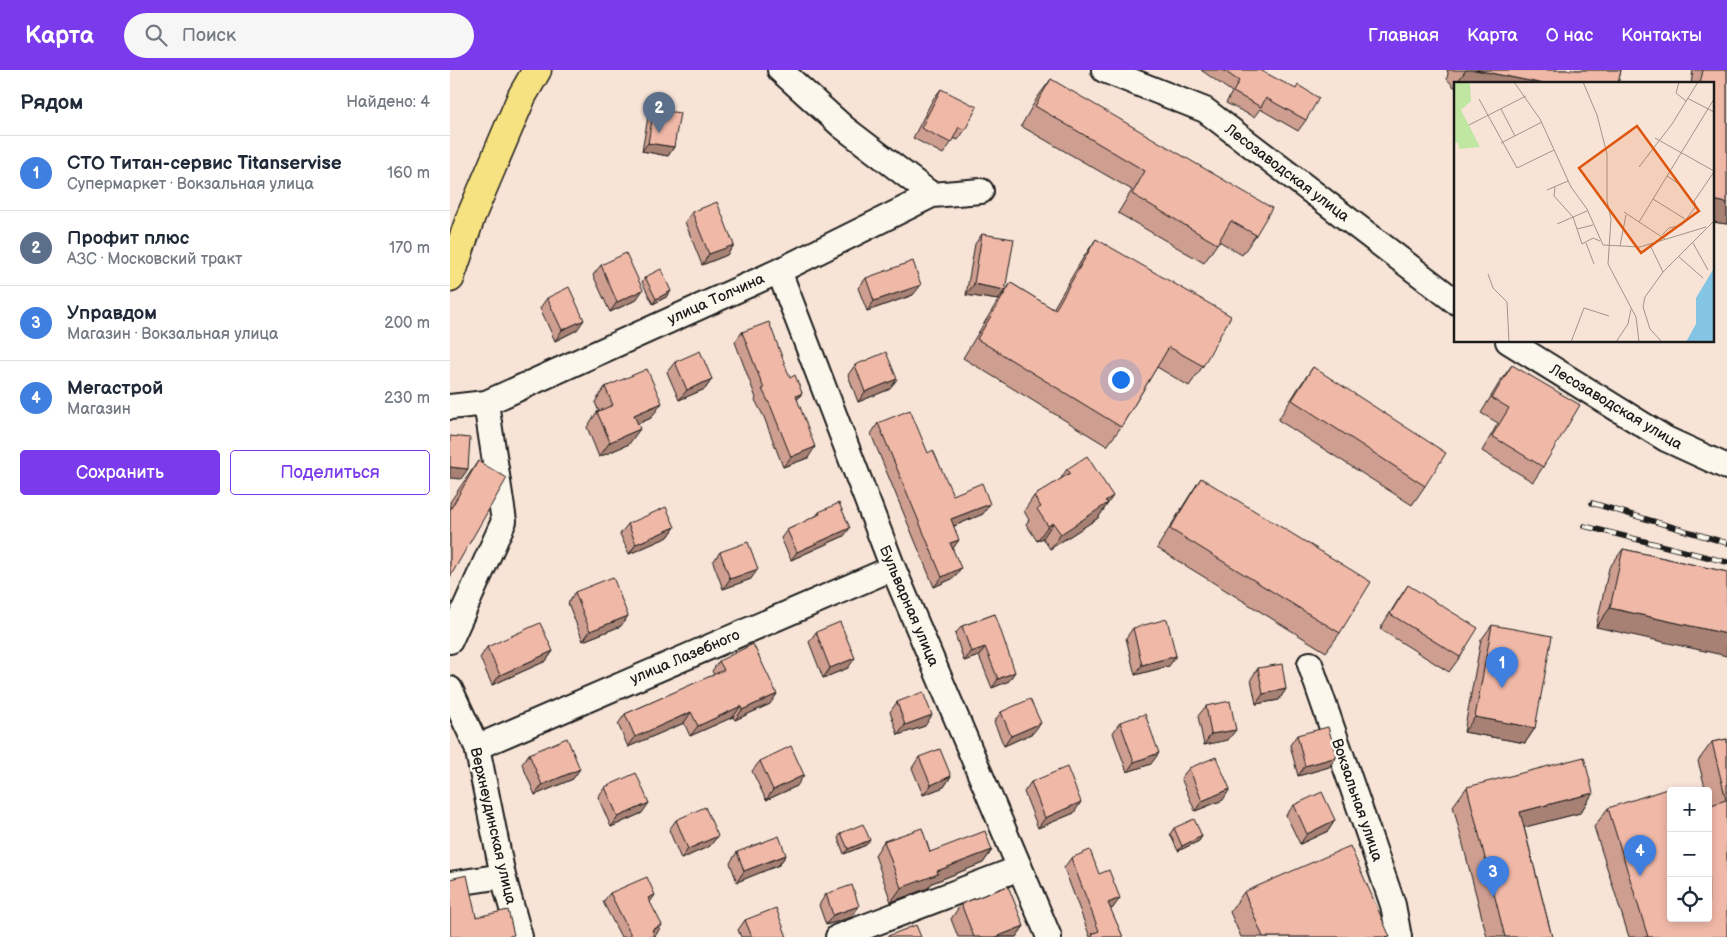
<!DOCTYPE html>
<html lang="ru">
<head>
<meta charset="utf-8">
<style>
  :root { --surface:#fff; --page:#f6f6f7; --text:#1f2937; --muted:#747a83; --line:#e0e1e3; --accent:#7c3aed }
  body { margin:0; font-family:"Balsamiq Sans",sans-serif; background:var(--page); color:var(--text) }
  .controls { position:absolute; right:15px; bottom:15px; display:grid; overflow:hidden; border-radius:5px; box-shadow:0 2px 8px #0003 }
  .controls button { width:45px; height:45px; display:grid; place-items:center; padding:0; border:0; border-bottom:1px solid var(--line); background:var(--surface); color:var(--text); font:25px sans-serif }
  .you { position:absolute; left:670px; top:309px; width:18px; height:18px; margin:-12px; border:4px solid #fff; border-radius:50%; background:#1a73e8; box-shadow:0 0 0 8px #1a73e833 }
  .badge { display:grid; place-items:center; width:32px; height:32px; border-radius:50%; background:var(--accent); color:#fff; font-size:16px; font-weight:700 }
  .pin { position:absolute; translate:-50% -41px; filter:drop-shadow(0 1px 2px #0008) }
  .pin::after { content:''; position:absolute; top:26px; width:18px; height:15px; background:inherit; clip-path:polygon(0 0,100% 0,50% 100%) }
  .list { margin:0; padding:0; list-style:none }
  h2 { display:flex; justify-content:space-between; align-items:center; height:65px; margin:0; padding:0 20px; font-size:21px }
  h2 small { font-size:16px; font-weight:400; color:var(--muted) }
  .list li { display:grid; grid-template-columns:32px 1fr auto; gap:15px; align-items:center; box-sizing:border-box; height:75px; padding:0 20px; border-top:1px solid var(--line) }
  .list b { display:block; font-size:19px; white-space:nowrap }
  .list p { margin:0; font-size:16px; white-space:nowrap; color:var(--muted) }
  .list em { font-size:16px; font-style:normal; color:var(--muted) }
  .actions { display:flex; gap:10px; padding:15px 20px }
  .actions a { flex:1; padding:11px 0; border:1px solid var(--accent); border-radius:5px; text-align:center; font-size:18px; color:var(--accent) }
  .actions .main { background:var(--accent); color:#fff }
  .icon { flex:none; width:28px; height:28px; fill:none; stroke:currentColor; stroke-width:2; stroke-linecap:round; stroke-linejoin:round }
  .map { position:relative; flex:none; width:1277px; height:867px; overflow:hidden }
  header { display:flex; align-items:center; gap:30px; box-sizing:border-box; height:70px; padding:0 25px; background:var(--accent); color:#fff }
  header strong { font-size:24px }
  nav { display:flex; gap:28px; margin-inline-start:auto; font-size:18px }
  .search { width:350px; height:45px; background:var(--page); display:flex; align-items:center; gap:12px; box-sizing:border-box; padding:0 18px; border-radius:28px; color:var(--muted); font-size:19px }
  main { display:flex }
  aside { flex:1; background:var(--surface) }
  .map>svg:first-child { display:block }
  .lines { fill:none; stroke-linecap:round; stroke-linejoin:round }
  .minor-casing { stroke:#1c1c1c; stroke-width:28 }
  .major-casing { stroke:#1c1c1c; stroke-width:31 }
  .minor { stroke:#fbf7ec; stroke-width:24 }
  .major { stroke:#f7e281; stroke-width:28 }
  .rail-casing { stroke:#1c1c1c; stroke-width:5.5 }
  .rail { stroke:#fbf7ec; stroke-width:4; stroke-dasharray:11; stroke-linecap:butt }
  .wall { fill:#ce9e90; stroke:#1c1c1c }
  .shaded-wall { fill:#a88175; stroke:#1c1c1c }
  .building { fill:#f0b8a7; stroke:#1c1c1c }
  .labels { text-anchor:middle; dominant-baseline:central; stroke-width:5; stroke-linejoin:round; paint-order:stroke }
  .street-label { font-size:15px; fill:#1c1c1c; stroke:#fbf7ec }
  .inset-road { fill:none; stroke:#a0948c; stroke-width:1 }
  .view { fill:#de560d; fill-opacity:0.15; stroke:#de560d; stroke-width:2.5 }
  .inset-edge { fill:none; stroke:#1c1c1c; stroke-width:2.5 }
</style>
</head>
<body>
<header>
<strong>Карта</strong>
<div class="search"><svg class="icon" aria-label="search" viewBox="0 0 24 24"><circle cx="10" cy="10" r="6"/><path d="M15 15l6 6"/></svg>Поиск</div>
<nav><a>Главная</a><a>Карта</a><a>О нас</a><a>Контакты</a></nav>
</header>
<main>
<aside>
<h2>Рядом<small>Найдено: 4</small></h2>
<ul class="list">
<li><span class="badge" style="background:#3f7fe0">1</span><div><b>СТО Титан-сервис Titanservise</b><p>Супермаркет · Вокзальная улица</p></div><em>160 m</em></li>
<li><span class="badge" style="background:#5c6f8a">2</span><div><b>Профит плюс</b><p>АЗС · Московский тракт</p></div><em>170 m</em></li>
<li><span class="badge" style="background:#3f7fe0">3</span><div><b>Управдом</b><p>Магазин · Вокзальная улица</p></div><em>200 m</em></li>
<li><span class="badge" style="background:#3f7fe0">4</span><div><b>Мегастрой</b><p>Магазин</p></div><em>230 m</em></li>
</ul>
<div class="actions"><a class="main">Сохранить</a><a>Поделиться</a></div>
</aside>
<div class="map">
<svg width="1277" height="867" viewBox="0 0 1277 867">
  <rect width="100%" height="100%" fill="#f8e4d7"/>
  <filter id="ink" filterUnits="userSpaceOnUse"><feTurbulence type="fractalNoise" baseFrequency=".02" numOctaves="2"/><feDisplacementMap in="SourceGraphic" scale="10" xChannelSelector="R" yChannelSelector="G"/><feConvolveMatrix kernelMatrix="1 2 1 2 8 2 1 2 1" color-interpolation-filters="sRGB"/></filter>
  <g filter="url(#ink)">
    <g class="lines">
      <defs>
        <path id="minor" d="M330 0 393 57 482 125
          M654 0 755 40 1006 232
          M329 201 443 498 599 867
          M1058 271 1216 369 1277 397
          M0 337 36 333 329 201 482 125 531 121
          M0 571 54 451 36 333
          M860 594 943 835 949 867
          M0 619 27 677 53 806 70 867
          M27 677 443 498
          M0 814 53 806
          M388 867 570 798"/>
        <path id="major" d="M0 208 21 146 72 26 87 0"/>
      </defs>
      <use href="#minor" class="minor-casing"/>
      <use href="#major" class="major-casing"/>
      <use href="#minor" class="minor"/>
      <use href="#major" class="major"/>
      <defs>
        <path id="rail" d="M1142 433 1277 473
          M1134 456 1277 492"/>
      </defs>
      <use href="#rail" class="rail-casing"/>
      <use href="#rail" class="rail"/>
    </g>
    <path class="wall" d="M751 0H810L856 50 848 61 810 39 804 47 776 33 782 22Z
      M997 0H1171L1168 14H1006V17H1004L997 9 998 3Z
      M1243 0H1277V154L1263 152V14H1241Z
      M601 9 806 165 792 185 769 171 754 193 668 143 682 120 571 56 587 28Z
      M491 19 515 60 508 70 503 68 501 73 493 84 463 68 483 29Z
      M204 39 224 77 218 86 192 81 198 47Z
      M242 142 284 175 277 185 252 195 235 152Z
      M532 164 548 230 516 225 525 174Z
      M646 169 753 296 739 316 707 297 671 357 657 376 513 288 547 232 561 213 603 239 633 188Z
      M151 195 186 230 160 242 143 205Z
      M195 207 218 226 203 234 192 212Z
      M416 208 463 225 417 241 408 218Z
      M97 228 127 260 105 271 90 238Z
      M292 262 340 308 352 323 347 330 358 388 333 397 314 347 305 330 306 328 285 272Z
      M225 292 262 309 255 319 229 330 217 302Z
      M405 295 440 319 408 332 398 305Z
      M1062 295 1093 397 1083 412 1032 381 1048 353 1031 343 1051 310Z
      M863 297 975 416 962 435 828 350 849 317Z
      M155 317 201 348 188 354 179 374 149 387 137 357 147 342H149L145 332Z
      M428 353 478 383 503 425 533 444 504 456 503 479 504 508 484 517 421 364Z
      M28 391 0 507V432Z
      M617 399 658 433 648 448 600 479 593 468 587 471 576 454 579 450 574 441 584 426 610 410Z
      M751 408 890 563 876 582 707 478 738 428Z
      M369 442 394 466 341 490 331 468 337 460 366 446Z
      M178 454 225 457 218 467 179 484 170 464Z
      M1173 479 1277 502 1146 557 1159 498Z
      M270 482 301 509 273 519 263 492Z
      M958 515 1010 587 999 602 930 559 948 530Z
      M125 522 171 556 133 571 118 533Z
      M545 544 559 611 542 618 529 586 514 591 505 564 512 556Z
      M1042 555 1085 658 1075 673 1014 662 1031 570Z
      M683 558 719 596 685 605 676 568Z
      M366 562 398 598 373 608 359 572Z
      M37 577 103 581 96 591 42 615 30 588Z
      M269 591 320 634 285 650 283 647 240 666 234 653 178 677 168 654 175 644 264 605 262 601Z
      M808 598 836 619 829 630 806 634 801 609Z
      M447 632 475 656 448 665 440 642Z
      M756 636 778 670 754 675 748 646Z
      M551 642 583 663 554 676 544 652Z
      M670 652 701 694 677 702 663 663Z
      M847 665 879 697 848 706 840 675Z
      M1277 669V867H1179L1144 757 1158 738 1221 848 1259 735 1258 731V721H1256L1248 691 1262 672Z
      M79 684 123 709 85 725 72 694Z
      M469 687 501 706 494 717 473 725 462 698Z
      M310 691 347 716 316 730 302 701Z
      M739 698 773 730 745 741 731 708Z
      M581 712 624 743 588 758 574 722Z
      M155 717 192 743 161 757 148 727Z
      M1017 717 1143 723 1130 743 1074 757 1102 867H1037L1003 736Z
      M844 735 885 750 878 761 850 774 836 745Z
      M226 750 260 776 231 789 219 760Z
      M724 758 752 766 749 771 728 781 720 764Z
      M391 763 416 775 394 784 388 768Z
      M434 771 480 782 542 780 533 793 482 813 478 818 441 832 425 785Z
      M287 782 336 785 329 795 287 812 280 793Z
      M621 788 663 838 660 839 673 867H640L614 798Z
      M794 822 940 867H791L780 842Z
      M160 823 200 832 206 865H204L205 867H171L153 832Z
      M376 824 402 847 376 855 369 835Z
      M511 834 574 856 566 867H508L501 849Z
      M295 850 337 867H291L288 860Z"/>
    <path class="shaded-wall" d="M1016 0H1026L1094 14H1006Z
      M198 73 224 77 218 86 192 81Z
      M1263 130 1277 133V154L1263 152Z
      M284 175 277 185 252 195 259 184Z
      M524 214 555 220 548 230 516 225Z
      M471 215 463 225 417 241 424 231Z
      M193 220 186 230 160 242 167 232Z
      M221 221 218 226 203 234 206 229Z
      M134 250 127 260 105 271 112 260Z
      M262 309 255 319 229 330 237 320Z
      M447 309 440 319 408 332 415 322Z
      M352 323 345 333 346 326Z
      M212 333 201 348 173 360 184 345Z
      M190 359 179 374 149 387 160 372Z
      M365 377 358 388 333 397 341 387Z
      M0 397 18 399 11 409 0 408Z
      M663 426 648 448 600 479 611 464 655 431Z
      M540 434 533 444 494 460 501 449Z
      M603 453 593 468 587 471 598 456Z
      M225 457 218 467 179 484 186 474Z
      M400 458 394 466 341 490 347 482Z
      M509 470 502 480 500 473Z
      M511 498 504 508 484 517 492 507Z
      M308 499 301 509 273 519 280 509Z
      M1160 538 1277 564V586L1146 557Z
      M178 546 171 556 133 571 140 561Z
      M535 577 529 586 514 591 521 582Z
      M103 581 96 591 42 615 50 605Z
      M726 586 719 596 685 605 692 595Z
      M405 588 398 598 373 608 380 598Z
      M565 602 559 611 542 618 548 609Z
      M836 619 829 630 806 634 813 624Z
      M327 624 320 634 285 650 292 640Z
      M291 636 283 647 240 666 248 656Z
      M241 642 234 653 178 677 185 667Z
      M482 645 475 656 448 665 455 655Z
      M1025 647 1085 658 1075 673 1014 662Z
      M591 653 583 663 554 676 561 666Z
      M786 660 778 670 754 675 761 664Z
      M709 683 701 694 677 702 684 692Z
      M887 687 879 697 848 706 855 696Z
      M130 699 123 709 85 725 92 715Z
      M354 705 347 716 316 730 323 720Z
      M501 706 494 717 473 725 481 715Z
      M780 719 773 730 745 741 752 731Z
      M1143 723 1130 743 1056 762 1070 742Z
      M631 732 624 743 588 758 595 748Z
      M199 733 192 743 161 757 168 747Z
      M885 750 878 761 850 774 857 764Z
      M268 766 260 776 231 789 238 779Z
      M752 766 749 771 728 781 732 776Z
      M420 770 416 775 394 784 398 779Z
      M542 780 533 793 482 813 478 818 441 832 451 818 487 801Z
      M336 785 329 795 287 812 294 801Z
      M205 825 198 835V828Z
      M670 828 663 838 650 843 658 833Z
      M409 836 402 847 376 855 383 845Z
      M212 855 206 865 201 867 202 860Z
      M574 856 566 867H546Z"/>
    <path class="building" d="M773 0H810L846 19 848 15 869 28 856 50 816 28 811 37 783 22 789 11Z
      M1026 0H1171L1168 14H1094Z
      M1253 0H1277V133L1263 130V14H1250Z
      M601 9 822 138 806 165 781 151 767 174 682 124 695 101 585 36Z
      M491 19 527 37 515 60 509 57 501 73 471 58Z
      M204 39 230 43 224 77 198 73Z
      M267 132 284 175 259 184 242 142Z
      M532 164 564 169 555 220 524 214Z
      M646 169 781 246 753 296 719 277 671 357 527 269 561 213 605 240Z
      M176 183 193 220 167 232 151 195Z
      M463 191 471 215 424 231 416 208Z
      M211 199 221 221 206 229 195 207Z
      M119 217 134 250 112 260 97 228Z
      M319 252 340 308 345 305 352 323 346 326 365 377 341 387 321 337 312 319H314L292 262Z
      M250 281 262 309 237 320 225 292Z
      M436 282 447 309 415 322 405 295Z
      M1062 295 1130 335 1093 397 1042 366 1059 338 1042 328Z
      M863 297 996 383 975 416 842 330Z
      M197 299 212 333 184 345 190 359 160 372 147 342 163 335 155 317Z
      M460 340 478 383 483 380 503 425 532 413 540 434 501 449 509 470 500 473 511 498 492 507 428 353Z
      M0 366 20 368 18 399 0 397Z
      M637 386 663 426 655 431 658 433 611 464 603 453 598 456 587 439 591 437 584 426 620 403 617 399Z
      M28 391 57 408 0 507V440Z
      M751 408 921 512 890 563 720 459Z
      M389 433 400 458 347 482 337 460 370 444 369 442Z
      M216 437 225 457 186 474 178 454Z
      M298 472 308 499 280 509 270 482Z
      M1173 479 1277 502V564L1160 538Z
      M163 507 178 546 140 561 125 522Z
      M958 515 1028 558 1010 587 940 544Z
      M545 544 565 602 548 609 535 577 521 582 512 556Z
      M717 549 726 586 692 595 683 558Z
      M390 552 405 588 380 598 366 562Z
      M90 553 103 581 50 605 37 577Z
      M1042 555 1102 566 1085 658 1025 647Z
      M303 574 327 624 292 640 291 636 248 656 241 642 185 667 175 644 274 600 269 591Z
      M832 594 836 619 813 624 808 598Z
      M473 622 482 645 455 655 447 632Z
      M580 629 591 653 561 666 551 642Z
      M780 631 786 660 761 664 756 636Z
      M695 644 709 683 684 692 670 652Z
      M878 657 887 687 855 696 847 665Z
      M117 668 130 699 92 715 79 684Z
      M1277 669V867H1198L1158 738 1223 717 1224 721H1221V848H1258V736L1276 730 1262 672Z
      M341 676 354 705 323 720 310 691Z
      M490 679 501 706 481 715 469 687Z
      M766 687 780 719 752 731 739 698Z
      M1134 687 1143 723 1070 742 1102 867H1055L1017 717Z
      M617 697 631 732 595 748 581 712Z
      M186 703 199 733 168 747 155 717Z
      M872 722 885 750 857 764 844 735Z
      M255 737 268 766 238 779 226 750Z
      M744 749 752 766 732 776 724 758Z
      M413 754 420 770 398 779 391 763Z
      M472 758 480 782 535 761 542 780 487 801 488 804 451 818 434 771Z
      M329 766 336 785 294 801 287 782Z
      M900 776 940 867H813L794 822Z
      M640 780 649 804 659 800 670 828 658 833 673 867H643L642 864 649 861 621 788Z
      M17 805 26 847 58 840 64 865 56 867H0V809Z
      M197 807 205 825 198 828 212 855 202 860 205 867H182L160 823Z
      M402 815 409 836 383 845 376 824Z
      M558 816 574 856 546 867H524L511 834Z
      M326 838 337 867H302L295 850Z
      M466 855 471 867H438V866Z"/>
  </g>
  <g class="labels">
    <g class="street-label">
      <text transform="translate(837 103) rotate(37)">Лесозаводская улица</text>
      <text transform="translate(266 229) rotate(-24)">улица Толчина</text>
      <text transform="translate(1166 337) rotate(31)">Лесозаводская улица</text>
      <text transform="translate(459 536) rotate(67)">Бульварная улица</text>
      <text transform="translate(235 587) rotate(-23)">улица Лазебного</text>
      <text transform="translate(907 730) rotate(71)">Вокзальная улица</text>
      <text transform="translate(43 756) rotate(77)">Верхнеудинская улица</text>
    </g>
  </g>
  <g transform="translate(1004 12)">
    <rect width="260" height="260" fill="#f8e4d7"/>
    <path d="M0 0H16L17 19 7 28 26 65 5 67 4 61 0 60Z" fill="#c0e7a2"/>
    <path d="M260 186V260H232L242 242V216Z" fill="#83c5e3"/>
    <path class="inset-road" d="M60 0 86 37 117 105 133 127 149 163 186 165 252 145M129 0 143 33 153 72V119L157 137 154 182 182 235 185 260M225 0 222 11 232 19M233 16 260 30M25 17 63 86 100 68M47 27 61 54M15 43 72 14M201 56 260 89M47 61 88 40M185 85 218 42 244 0M213 94 228 104M101 105 100 114 119 135 128 162 139 156 146 159M93 108 114 99M199 117 231 137M170 130 211 157M185 140 260 17M103 142 133 129M123 147 139 143M208 153 215 146 228 143 242 124 240 119 260 90M132 161 140 182M239 161 254 188M196 163 209 190 260 139M166 164 172 133M224 174 249 196M34 192 39 206 53 220 55 260M117 260 130 226 155 234M162 260 174 242 177 227M208 260 196 247 189 225 191 215 209 190"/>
    <path class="view" d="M183 44 245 129 187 171 125 86Z"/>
    <rect width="260" height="260" class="inset-edge"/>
  </g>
</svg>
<div class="controls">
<button>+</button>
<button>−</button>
<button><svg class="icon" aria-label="locate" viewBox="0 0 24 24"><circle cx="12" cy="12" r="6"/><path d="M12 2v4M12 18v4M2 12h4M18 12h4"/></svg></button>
</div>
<div class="you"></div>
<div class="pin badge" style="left:1052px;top:618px;background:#3f7fe0">1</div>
<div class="pin badge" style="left:209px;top:63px;background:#5c6f8a">2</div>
<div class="pin badge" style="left:1043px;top:827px;background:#3f7fe0">3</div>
<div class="pin badge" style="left:1190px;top:806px;background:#3f7fe0">4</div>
</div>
</main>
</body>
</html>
